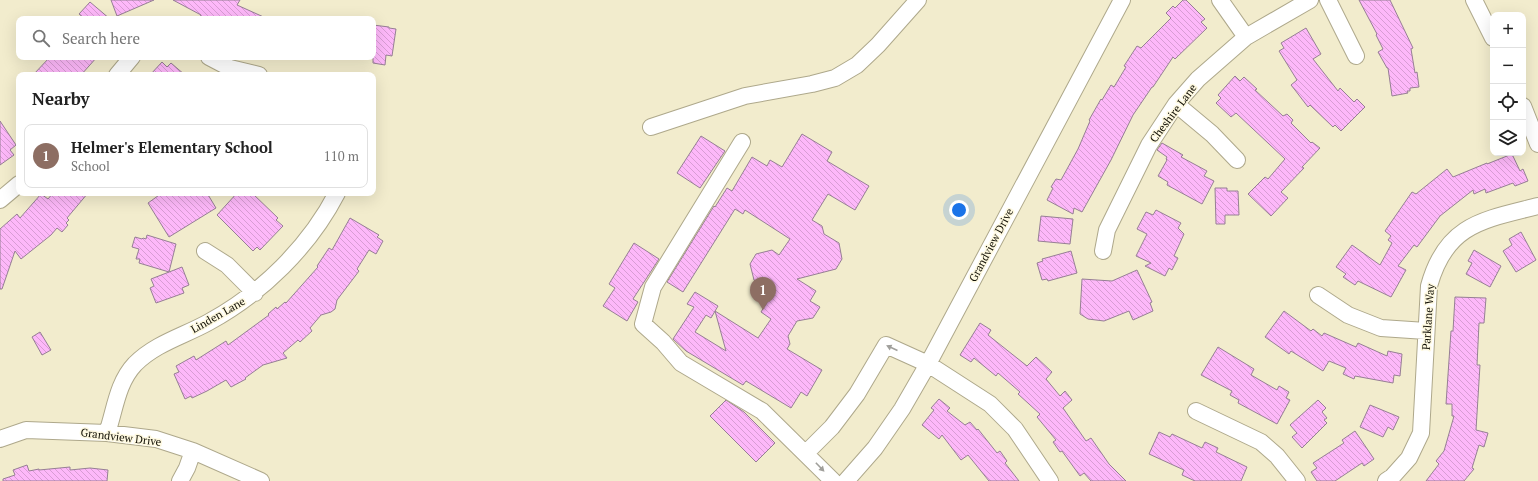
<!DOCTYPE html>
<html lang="en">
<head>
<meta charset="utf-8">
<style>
  :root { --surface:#fff; --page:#f2f2f2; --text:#222; --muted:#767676; --line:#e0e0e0; --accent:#993ba5 }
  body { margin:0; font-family:"PT Serif",serif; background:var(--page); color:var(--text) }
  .controls { position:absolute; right:12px; top:12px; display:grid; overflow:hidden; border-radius:8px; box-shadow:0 4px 16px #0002 }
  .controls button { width:36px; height:36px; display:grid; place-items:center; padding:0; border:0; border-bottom:1px solid var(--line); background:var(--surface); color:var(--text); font:20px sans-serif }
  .you { position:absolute; left:959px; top:210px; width:14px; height:14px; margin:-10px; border:3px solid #fff; border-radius:50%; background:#1a73e8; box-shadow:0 0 0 6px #1a73e833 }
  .badge { display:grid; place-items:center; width:26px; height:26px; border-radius:50%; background:var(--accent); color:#fff; font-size:13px; font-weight:700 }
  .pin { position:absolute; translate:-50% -33px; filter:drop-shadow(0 1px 2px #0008) }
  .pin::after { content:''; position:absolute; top:21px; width:14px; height:12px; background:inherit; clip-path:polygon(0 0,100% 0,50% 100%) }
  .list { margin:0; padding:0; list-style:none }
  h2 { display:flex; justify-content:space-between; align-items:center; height:52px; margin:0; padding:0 16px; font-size:17px }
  h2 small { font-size:13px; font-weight:400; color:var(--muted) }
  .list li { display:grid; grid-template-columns:26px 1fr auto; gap:12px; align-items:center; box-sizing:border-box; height:64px; margin:0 8px 8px; padding:0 8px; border:1px solid var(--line); border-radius:8px }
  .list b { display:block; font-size:15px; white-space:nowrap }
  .list p { margin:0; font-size:13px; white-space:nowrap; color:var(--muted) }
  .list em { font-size:13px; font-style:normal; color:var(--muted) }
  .icon { flex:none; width:22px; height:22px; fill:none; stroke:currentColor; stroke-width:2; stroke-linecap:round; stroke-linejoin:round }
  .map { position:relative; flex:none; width:1538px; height:481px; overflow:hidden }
  .search { position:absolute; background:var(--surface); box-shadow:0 4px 16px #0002; left:16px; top:16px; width:360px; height:44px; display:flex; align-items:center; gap:10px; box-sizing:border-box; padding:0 14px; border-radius:8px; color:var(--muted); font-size:15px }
  .panel { position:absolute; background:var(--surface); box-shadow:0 4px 16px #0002; left:16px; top:72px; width:360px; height:124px; border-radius:8px }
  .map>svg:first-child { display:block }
  .building { fill:url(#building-back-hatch); stroke:#967f94 }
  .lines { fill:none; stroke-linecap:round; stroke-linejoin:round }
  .minor-casing { stroke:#aea88b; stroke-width:18 }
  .minor { stroke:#fff; stroke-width:16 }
  .oneway { fill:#a09f9b }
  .labels { text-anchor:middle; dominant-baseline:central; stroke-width:3; stroke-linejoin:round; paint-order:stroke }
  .street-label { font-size:11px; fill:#110f05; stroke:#fef9e0 }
</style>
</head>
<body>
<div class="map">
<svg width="1538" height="481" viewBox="0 0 1538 481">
  <defs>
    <pattern id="building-back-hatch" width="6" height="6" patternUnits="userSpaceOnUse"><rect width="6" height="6" fill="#fdb8f9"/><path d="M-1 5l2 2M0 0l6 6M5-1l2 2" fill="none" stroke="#d89dd4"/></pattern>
  </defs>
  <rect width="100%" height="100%" fill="#f2eccd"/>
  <path class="building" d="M111 0H154L117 16Z
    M173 0H240L237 5 268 19H199L201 15Z
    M1183 0H1186L1205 19 1201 22 1207 28 1175 59 1173 57 1153 87H1152L1133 115 1111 160 1082 212 1074 208 1073 214 1047 200 1053 188 1051 187 1056 179 1061 180 1078 149 1090 121 1089 120 1101 99 1102 100 1111 85 1114 87 1126 67 1124 66 1137 46 1141 48 1171 18 1166 13 1173 6 1175 8Z
    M1359 0H1390L1413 48 1411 49 1415 73 1417 72 1419 87 1410 88V91H1407L1408 93 1392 96 1388 68H1387L1378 52 1383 49 1376 35 1377 34Z
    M90 2 110 19H85L79 14Z
    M373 25 389 27V28L396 29 392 56 386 55 385 65 373 63Z
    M1306 28 1321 54 1313 59 1338 91 1340 88 1354 102 1357 99 1365 107 1341 131 1335 125 1333 127 1310 105 1308 107 1295 90 1291 85 1297 80 1279 51 1284 48 1281 43Z
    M50 57H97L81 75H33Z
    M162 62 167 67 171 63 185 75H150Z
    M1235 76 1240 81 1244 77 1257 89 1255 90 1283 116 1287 114 1293 120 1291 123 1311 143 1312 142 1320 148 1302 167 1304 168 1281 192 1288 198 1271 216 1248 194 1265 177 1268 179 1285 159 1236 113 1231 117 1216 103 1221 98 1218 95Z
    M0 121 16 145 10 150 14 155 0 165Z
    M802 134 832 152 827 161 869 186 855 210 828 194 812 220 822 226 824 234 839 243 842 259 836 269 797 279 816 291 810 301 820 307 813 318 797 321 788 336 790 344 787 349 822 370 807 396 801 392 791 408 746 381 743 385 686 351 673 339 694 307 687 304 695 292 718 306 711 318 706 315 695 332 726 351 715 311 758 338 771 319 761 312 767 302 757 296 764 287 754 280 750 264 756 254 772 250 779 255 790 239 745 210 743 214 735 209 683 292 667 282 714 206 715 207 727 188 732 191 752 157 767 166 770 160 782 167Z
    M701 136 725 151 700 188 677 173Z
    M1162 143 1183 155 1181 157 1207 171 1204 176 1214 181 1202 204 1167 185 1168 182 1158 176 1167 160 1166 159 1167 157 1157 150Z
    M1512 154 1520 171 1523 169 1528 181 1515 186 1513 183 1486 193 1485 189 1474 194 1473 190 1440 216 1417 247 1414 245 1398 266 1406 270 1391 297 1358 281 1355 285 1343 277 1346 274 1336 267 1352 245 1380 265 1392 243 1388 240 1391 236 1385 231 1412 192 1416 194 1447 169 1453 177 1487 163V164Z
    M1215 188H1227V191H1238L1239 215H1225V224H1216Z
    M53 193H88L67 218 69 220 66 223 68 225 62 232 57 228 51 235 21 259 15 251 2 289H0V229L17 214 20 218 41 194 48 199Z
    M162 193H207L216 208 169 237 148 203Z
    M237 193H252L278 218 276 220 283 226 260 250 257 247 253 251 217 215Z
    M1156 210 1181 223 1178 228 1184 234 1174 256 1178 258 1172 270 1169 268 1165 276 1145 266 1151 263 1136 256 1147 234 1137 229 1146 212 1153 215Z
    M1041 216 1073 219 1070 244 1038 241Z
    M350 218 379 235 377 237 383 241 376 254 369 250 357 269 359 271 337 300 335 309 331 312 321 315 310 328 312 331 300 342 298 340 283 353 287 358 263 365 245 378 246 379 231 387 226 380 207 391 192 398 191 396 185 399 174 374 179 372 176 366 194 356 196 360 226 341 228 345 269 315 268 314 276 307 277 309 285 302 286 303 318 267 317 266 329 248 332 250Z
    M1521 232 1536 260 1516 272 1503 251 1512 245 1509 239Z
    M147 235 176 244 169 272 139 263 140 259H136L139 249 132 247 135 237 142 239 143 238 146 239Z
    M634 243 659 259 633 299 638 302 627 321 603 306 615 288 609 284Z
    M1474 250 1501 266 1490 287 1466 274 1472 263 1468 261Z
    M1071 251 1077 273 1048 281 1047 279 1042 280 1037 263 1043 261 1042 259Z
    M182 267 189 285 182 288 184 293 156 303 150 288 154 286 151 279Z
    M1137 270 1152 302 1150 303 1153 311 1133 320 1129 311 1104 321 1088 319 1080 314 1082 279 1112 281Z
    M1455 297 1486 298 1484 323H1479L1477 365H1480L1476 430 1488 433 1484 447 1479 445 1472 468 1474 469 1464 481H1426L1439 464 1436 461 1444 451 1454 416H1452V404H1446L1451 331H1453Z
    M1284 311 1311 331 1313 329 1322 336 1324 333 1356 347 1358 343 1387 356 1388 351 1402 354 1400 376 1394 375 1393 383 1355 376 1354 379 1343 374 1346 368 1329 361 1323 371 1291 351 1289 354 1285 351 1265 337Z
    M980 323 991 330 988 335 1027 366 1036 357 1052 372 1046 379 1060 396 1065 391 1072 400 1063 408 1086 441 1091 438 1109 464 1126 481H1091L1084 473 1080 476 1062 451 1060 452 1053 442 1056 440 1037 417 1040 414 1018 394 1020 392 998 373 996 376 974 358 971 362 960 355Z
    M40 332 51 350 42 355 32 337Z
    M1218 347 1254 369 1251 375 1277 390 1279 386 1289 392 1286 398 1290 400 1277 424 1238 403 1239 400 1230 395 1232 391 1201 375Z
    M939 399 950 408 947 411 965 425 970 422 977 430 978 429 997 453 1000 451 1007 461 1005 463 1019 481H989L968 455 961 460 942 435 939 439 922 425 934 410 931 408Z
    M726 400 744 412 775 443 756 462 710 416Z
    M1318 400 1326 408 1322 412 1327 418 1324 420 1327 423 1302 448 1292 437 1297 433 1290 425Z
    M1370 405 1399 417 1393 430 1388 427 1383 437 1360 427Z
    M1355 431 1374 459 1364 466 1362 463 1335 481H1317L1311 472 1317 468 1313 463 1344 443 1342 440Z
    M1159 432 1170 437 1172 434 1202 448 1205 442 1218 448 1216 452 1247 467 1241 481H1195L1182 475 1184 470 1149 454Z
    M27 465 29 471 39 469V470L70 467V470L90 468 108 470 107 481H3V479L15 475 13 470Z"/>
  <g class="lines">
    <defs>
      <path id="minor" d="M1220 0 1246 37
        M1328 0 1356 56
        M1474 0 1493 38
        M209 57 230 68 259 75
        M117 75 132 57
        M1176 104 1212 134 1237 160
        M1523 106 1538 144
        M651 127 745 96 812 84 835 78 857 65 878 45 918 0
        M742 142 653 287 643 324 663 342 681 363 762 411 833 481
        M0 200 19 184
        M205 251 227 265 255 293
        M1103 251 1107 230 1149 145 1176 104 1198 79 1246 37 1310 0
        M1318 295 1348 315 1381 328 1426 331
        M1196 411 1261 442 1277 456 1297 481
        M107 433C115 410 117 383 135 364 156 343 184 336 209 322 262 293 309 247 337 193
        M0 439 26 430 107 433 156 439 193 451 261 481
        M806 453 832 427 857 394 886 345 928 364 990 404 1015 429 1050 481
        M180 481 187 468 193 451
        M846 481 875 448 902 409 928 364 1122 0
        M1386 481 1392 477 1409 458 1421 433 1429 286C1446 224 1483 220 1538 206"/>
    </defs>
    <use href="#minor" class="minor-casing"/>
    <use href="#minor" class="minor"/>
  </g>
  <defs><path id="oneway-solid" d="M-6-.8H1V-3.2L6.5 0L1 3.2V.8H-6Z"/></defs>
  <g class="oneway">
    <use href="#oneway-solid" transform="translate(892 348) rotate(-156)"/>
    <use href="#oneway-solid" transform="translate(820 467) rotate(46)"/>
  </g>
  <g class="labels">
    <g class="street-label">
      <text transform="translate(1173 113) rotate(-53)">Cheshire Lane</text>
      <text transform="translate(991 245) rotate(-62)">Grandview Drive</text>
      <text transform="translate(218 315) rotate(-30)">Linden Lane</text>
      <text transform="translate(1428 317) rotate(-86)">Parklane Way</text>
      <text transform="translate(121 437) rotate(7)">Grandview Drive</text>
    </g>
  </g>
</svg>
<div class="controls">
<button>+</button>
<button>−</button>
<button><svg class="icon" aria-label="locate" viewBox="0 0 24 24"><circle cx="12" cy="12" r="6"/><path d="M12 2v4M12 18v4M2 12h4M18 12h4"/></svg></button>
<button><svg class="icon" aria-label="layers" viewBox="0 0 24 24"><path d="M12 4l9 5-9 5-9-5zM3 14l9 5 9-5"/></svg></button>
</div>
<div class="you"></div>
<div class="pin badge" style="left:763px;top:310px;background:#8d6e63">1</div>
<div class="search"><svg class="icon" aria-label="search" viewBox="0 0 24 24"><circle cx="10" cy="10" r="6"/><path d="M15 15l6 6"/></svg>Search here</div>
<section class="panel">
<h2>Nearby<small></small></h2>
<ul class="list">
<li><span class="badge" style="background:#8d6e63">1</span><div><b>Helmer's Elementary School</b><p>School</p></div><em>110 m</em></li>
</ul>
</section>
</div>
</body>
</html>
